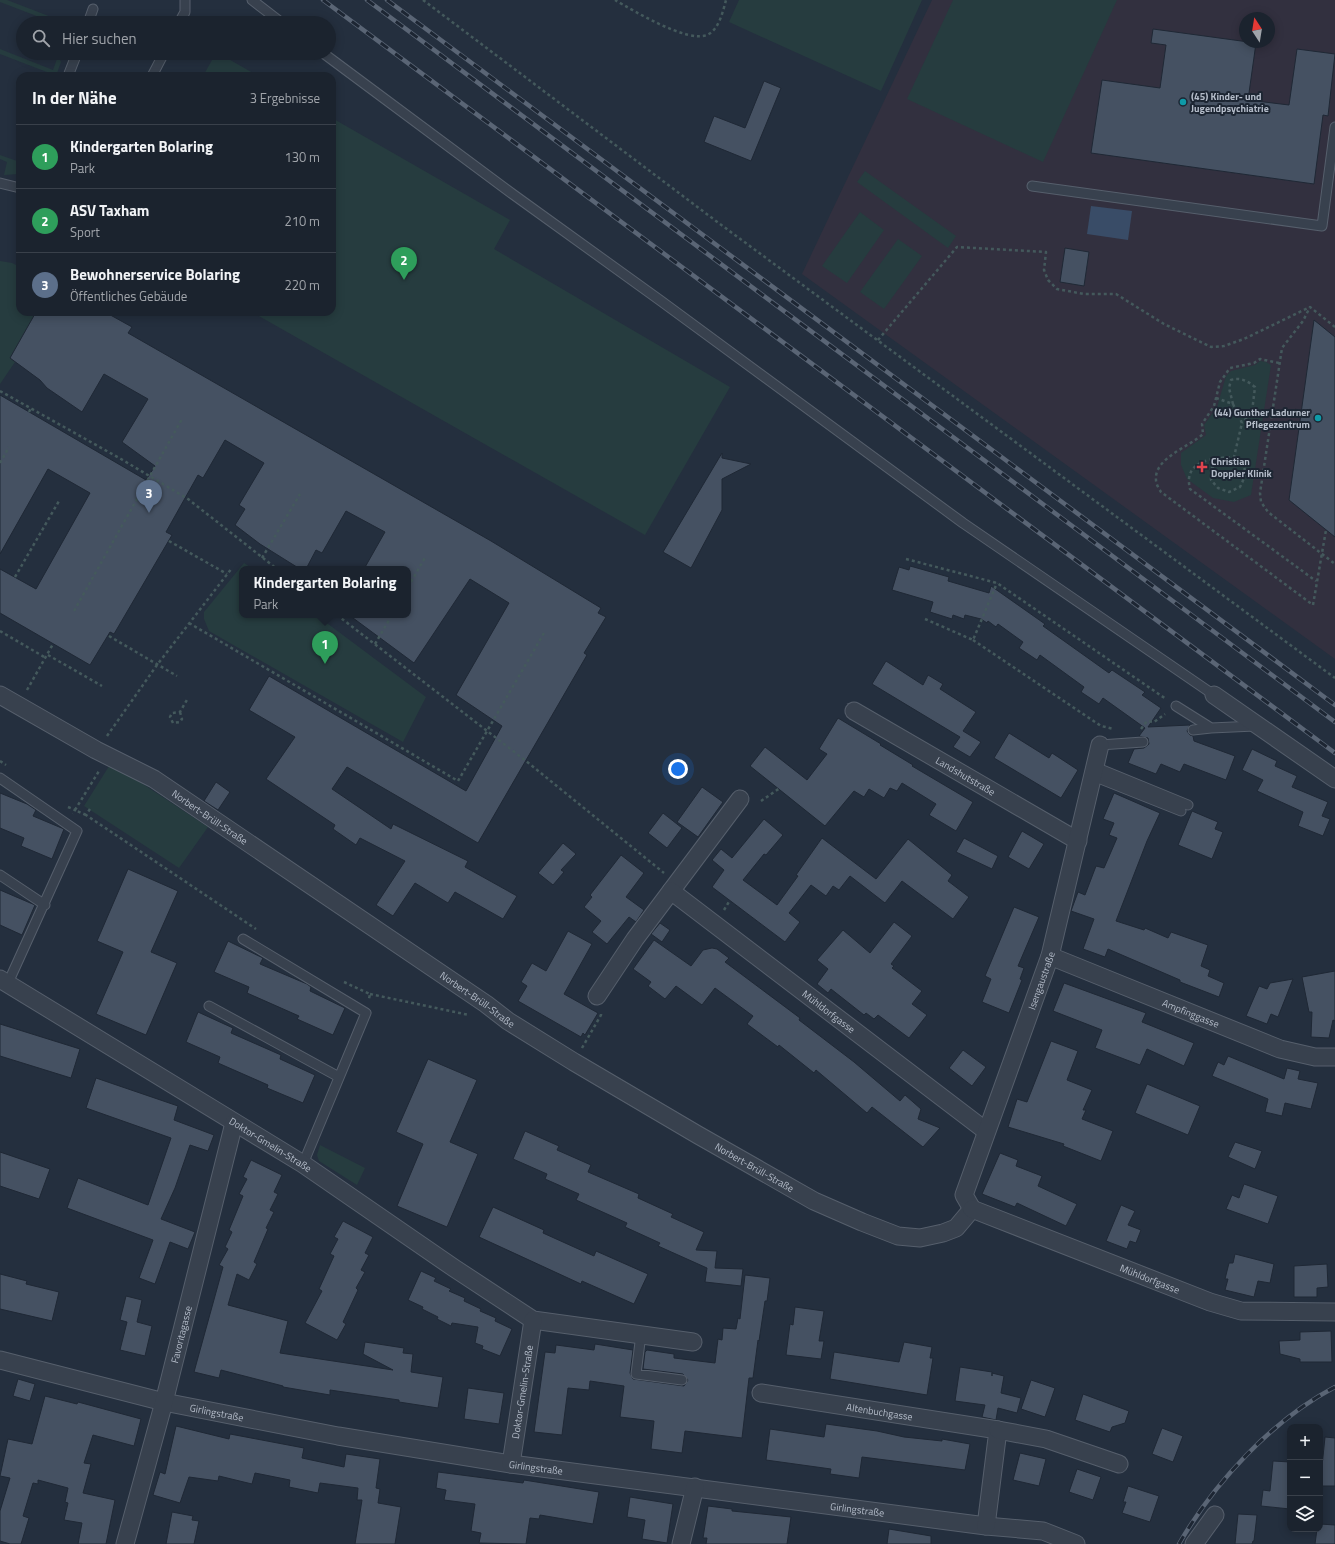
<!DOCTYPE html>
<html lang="de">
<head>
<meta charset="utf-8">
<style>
  :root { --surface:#1b232e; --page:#282f3a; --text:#f1f3f6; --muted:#a0a4aa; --line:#39404a; --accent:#ea580c }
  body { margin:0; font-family:"Titillium Web",sans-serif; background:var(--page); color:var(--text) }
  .controls { position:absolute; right:12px; bottom:12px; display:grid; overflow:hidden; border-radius:8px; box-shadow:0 2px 10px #0003 }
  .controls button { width:36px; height:36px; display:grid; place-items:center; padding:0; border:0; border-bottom:1px solid var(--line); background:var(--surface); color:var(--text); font:20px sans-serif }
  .compass { position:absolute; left:1239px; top:12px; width:36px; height:36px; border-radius:50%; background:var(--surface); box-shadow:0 2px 10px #0003; rotate:348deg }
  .you { position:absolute; left:678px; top:769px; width:14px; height:14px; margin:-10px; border:3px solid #fff; border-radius:50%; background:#1a73e8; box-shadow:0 0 0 6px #1a73e833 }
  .badge { display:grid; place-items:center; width:26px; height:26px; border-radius:50%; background:var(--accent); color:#fff; font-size:13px; font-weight:700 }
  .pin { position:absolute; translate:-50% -33px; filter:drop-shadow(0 1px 2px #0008) }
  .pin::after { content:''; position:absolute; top:21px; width:14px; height:12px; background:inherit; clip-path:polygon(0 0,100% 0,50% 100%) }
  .popup { position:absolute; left:239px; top:566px; width:172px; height:52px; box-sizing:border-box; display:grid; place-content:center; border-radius:8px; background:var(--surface); filter:drop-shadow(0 1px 3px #0005); font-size:13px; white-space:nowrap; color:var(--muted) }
  .popup b { font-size:15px; color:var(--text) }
  .popup::after { content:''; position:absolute; left:50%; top:100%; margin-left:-8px; border:8px solid transparent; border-top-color:var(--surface) }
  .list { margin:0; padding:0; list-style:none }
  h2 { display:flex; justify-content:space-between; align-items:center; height:52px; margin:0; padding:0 16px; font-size:17px }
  h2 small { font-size:13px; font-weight:400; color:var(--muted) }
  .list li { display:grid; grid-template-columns:26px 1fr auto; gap:12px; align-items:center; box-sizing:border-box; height:64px; padding:0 16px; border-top:1px solid var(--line) }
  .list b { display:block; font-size:15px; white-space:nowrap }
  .list p { margin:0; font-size:13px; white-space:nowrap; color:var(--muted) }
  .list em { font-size:13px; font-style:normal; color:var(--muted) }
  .icon { flex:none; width:22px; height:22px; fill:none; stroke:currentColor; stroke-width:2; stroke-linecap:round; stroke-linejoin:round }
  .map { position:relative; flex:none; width:1335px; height:1544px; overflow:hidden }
  .search { position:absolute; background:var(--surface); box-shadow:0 2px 10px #0003; left:16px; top:16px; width:320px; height:44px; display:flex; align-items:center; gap:10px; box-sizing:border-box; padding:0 14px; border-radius:22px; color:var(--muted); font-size:15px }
  .panel { position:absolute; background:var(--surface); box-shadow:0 2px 10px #0003; left:16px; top:72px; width:320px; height:244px; border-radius:12px }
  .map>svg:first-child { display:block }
  .medical { fill:#32303f; fill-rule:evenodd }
  .green { fill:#263c3f }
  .water { fill:#394c67 }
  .building { fill:#455162; stroke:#1f2835 }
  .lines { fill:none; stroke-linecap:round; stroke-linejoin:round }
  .service-casing { stroke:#565f6c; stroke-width:11 }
  .minor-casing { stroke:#565f6c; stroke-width:19 }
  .path { stroke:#44595c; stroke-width:2.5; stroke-dasharray:3 3; stroke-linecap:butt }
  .service { stroke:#38414e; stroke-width:9 }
  .minor { stroke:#38414e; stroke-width:17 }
  .rail-casing { stroke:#5a6575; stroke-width:4.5 }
  .rail { stroke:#1d2633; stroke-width:3; stroke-dasharray:9; stroke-linecap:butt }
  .path-bridge { stroke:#44595c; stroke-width:2.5; stroke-dasharray:3 3; stroke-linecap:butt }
  .culture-dot { fill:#0f9aa8; stroke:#1d2633; stroke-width:1.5 }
  .health-dot { fill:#e0444e; stroke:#1d2633; stroke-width:1.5 }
  .labels { text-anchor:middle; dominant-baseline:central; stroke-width:4; stroke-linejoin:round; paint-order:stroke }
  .poi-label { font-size:10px; font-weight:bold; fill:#b4bcc9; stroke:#1d2633; text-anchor:start }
  .street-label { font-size:10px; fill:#b4bcc9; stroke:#1d2633 }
</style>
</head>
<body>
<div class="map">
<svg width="1335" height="1544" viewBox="0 0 1335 1544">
  <rect width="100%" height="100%" fill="#242f3e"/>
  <path class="medical" d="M932 0H1335V659L802 274ZM1245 18H1269V42H1245Z"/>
  <path class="green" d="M0 0H7L67 23H55L0 2Z
    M739 0H922L881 91 729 22Z
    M953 0H1117L1043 162 907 99Z
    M0 49 53 70 58 56 61 62 56 76H51L52 74 0 54Z
    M216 53H218L258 76H203Z
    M332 118 510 220 494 249 730 387 645 535 252 312H332Z
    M20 153V167L18 174 4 175 7 162 0 159V155L17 161Z
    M865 171 956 236 948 248 857 182Z
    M860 212 884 230 847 283 822 266Z
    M898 239 922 256 884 309 860 292Z
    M0 261 12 263 20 267V312H36L10 358 15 362 0 384Z
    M1260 361 1266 362 1271 365 1251 495 1234 502 1213 498 1187 479 1181 465V453L1206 435 1204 425 1217 407 1226 376 1231 371 1255 365Z
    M244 563 253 569H242V615H316L426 697 403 742 209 631 204 619V612Z
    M111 763 208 827 179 868 84 806Z
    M320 1145 365 1168 357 1185 319 1161 317 1155Z"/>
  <path class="water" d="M1091 206 1132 211 1128 240 1087 234Z"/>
  <path class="building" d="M1153 29 1256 43 1248 100 1289 105 1297 49 1335 54 1328 116 1323 115 1314 184 1091 153 1102 80 1160 88 1166 45 1151 43Z
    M764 81 781 88 751 161 704 142 714 116 745 128Z
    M1065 248 1089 252 1084 286 1060 282Z
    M36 312H105L132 327 128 333 491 541 601 608 598 613 606 617 584 653 587 655 478 843 347 767 332 789 391 829 393 824 468 861 465 867 517 896 503 919 455 892 448 903 415 883 393 916 376 905 405 861 360 838 356 845 333 829 335 825 266 779 295 737 249 710 269 676 466 791 502 726 456 695 509 603 470 579 414 663 349 615H408V569H364L385 532 346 511 322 553 316 550 306 569H300L260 544 235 525 245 509 239 505 264 463 225 440 203 478 198 475 166 532 172 535 114 634 110 632 90 665 0 613V569L36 589 90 493 48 469 0 554V395L146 480 155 466 122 442 148 399 104 374 82 412 47 388 40 380 10 358Z
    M1314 320 1335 337V537L1289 500Z
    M722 453V458L751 464 722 479V510L691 568 663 552Z
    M910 566 949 577 948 581 989 593 991 586 1045 624 1043 626 1109 673 1112 670 1145 692 1142 695 1161 708 1148 727 1190 725 1187 731 1190 735 1193 736 1194 741 1235 756 1226 780 1184 764 1180 772 1161 764 1156 774 1128 763 1134 749 1144 748 1149 744 1148 738 1139 736 1145 728 1103 698 1099 704 1081 692 1084 687 1040 655 1037 660 1019 648 1023 642 998 624 996 627 988 621 987 623 981 619 965 615 964 619 953 615 952 619 930 612 933 602 892 590 899 567 909 570Z
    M886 661 923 685 928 675 943 684 940 689 976 712 963 731 981 742 970 757 953 747 960 737 872 684Z
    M838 718 881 744 880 745 913 765 912 766 973 802 956 831 929 815 936 804 902 783 897 791 890 788 884 798 869 789 864 797 854 791 825 826 750 766 765 747 807 780 827 754 819 749Z
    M1009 733 1049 758 1052 753 1078 770 1061 798 994 758Z
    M1252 749 1277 761 1275 766 1297 776 1292 787 1328 802 1322 816 1330 819 1323 836 1298 826 1303 812 1257 791 1263 780 1242 770Z
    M216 782 230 792 218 810 204 801Z
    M702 787 723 802 698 837 677 822Z
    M0 793 27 804 36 810 33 816 64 829 52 859 21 846 24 838 0 828Z
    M1114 793 1160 813 1147 841 1116 921 1144 930 1145 928 1168 938 1171 932 1208 945 1201 966 1210 970 1208 976 1224 983 1219 997 1180 982V980L1108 949 1105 957 1083 949 1094 919 1071 911 1078 892 1085 895 1096 866 1104 868 1117 838 1109 835 1114 823 1103 819Z
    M1192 811 1218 822 1215 829 1223 832 1212 859 1178 845Z
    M663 813 682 828 667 848 648 833Z
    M764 819 783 835 766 855 764 854 743 880 777 905 798 876 796 875 822 838 876 879 908 839 952 875 948 881 969 897 953 919 902 881 885 903 850 876 839 890 833 886 826 896 811 885 789 913 800 922 785 942 712 887 724 870 712 860 721 849 732 858Z
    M1022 831 1044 844 1029 869 1008 857Z
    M964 838 998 856 992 869 956 852Z
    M563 843 576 854 561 870 564 872 553 885 538 873Z
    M621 855 644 873 626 897 644 910 636 922 629 917 607 944 592 932 601 921 584 907 592 897 590 895Z
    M128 869 178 891 151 952 177 963 146 1035 96 1014 123 952 97 941Z
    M0 890 35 905 22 935 0 925Z
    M1014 907 1039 917 1018 966 1024 968 1020 979 1022 980 1009 1013 982 1002 991 979 985 976Z
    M894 922 912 936 891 964 894 966 892 968 922 991 912 1004 927 1015 909 1038 878 1015 874 1019 866 1013 864 1015 831 989 828 993 817 984 828 969 817 960 843 930 870 953Z
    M660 923 670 930 662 942 651 934Z
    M568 931 592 944 564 994 598 1013 585 1035 583 1033 581 1037 518 1001 527 986 521 982 532 963 546 971Z
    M654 940 691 966 703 950 712 948 717 949 729 958 725 962 800 1018 799 1020 854 1062 900 1101 905 1095 921 1109 918 1119 940 1128 923 1147 872 1107 867 1113 816 1070 814 1073 779 1045 778 1047 747 1024 753 1016 715 988 702 1005 676 986 665 999 648 986 651 982 633 969Z
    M228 941 263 958 260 964 307 984 311 987 310 991 345 1008 333 1035 297 1019 299 1016 247 993 249 987 214 972Z
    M1335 971V1021L1333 1020 1329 1038 1311 1037 1312 1012H1309L1302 977Z
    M1293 979 1278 1017 1271 1014 1267 1024 1246 1016 1259 986 1267 989 1270 983Z
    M1064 983 1146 1013 1142 1022 1194 1043 1184 1066 1147 1049 1140 1065 1095 1048 1102 1030 1053 1011Z
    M198 1012 233 1028 231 1033 281 1055 280 1059 315 1075 303 1103 267 1088 268 1085 218 1063 220 1057 186 1042Z
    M0 1024 80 1049 71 1078 0 1056Z
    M1051 1041 1078 1051 1067 1080 1092 1090 1083 1110H1086L1082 1119 1113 1131 1101 1161 1063 1146 1064 1144 1008 1127 1017 1099 1027 1102Z
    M963 1050 986 1067 972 1086 949 1068Z
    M1228 1056 1284 1079 1287 1068 1300 1071 1298 1079 1318 1083 1311 1109 1285 1103 1282 1116 1265 1112 1268 1099 1212 1076 1218 1062 1224 1065Z
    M428 1059 477 1080 450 1142 478 1154 447 1227 397 1206 423 1144 396 1132Z
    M96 1078 178 1106 174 1120 214 1135 208 1151 190 1145 175 1188 161 1219 195 1232 188 1249 170 1242 155 1284 139 1278 153 1240 67 1208 78 1178 148 1205 171 1138 86 1108Z
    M1147 1084 1200 1106 1188 1135 1135 1113Z
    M525 1131 559 1146 557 1150 591 1165 588 1172 639 1194 638 1198 673 1214 671 1217 704 1232 696 1250 717 1251 715 1268 743 1269 741 1286 705 1282 707 1268 658 1246 660 1243 625 1227 627 1223 576 1200 579 1194 545 1179 547 1174 513 1159Z
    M1235 1142 1262 1151 1255 1169 1228 1157Z
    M0 1152 50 1169 39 1199 0 1186Z
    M1000 1153 1018 1160 1016 1166 1042 1176 1038 1186 1077 1204 1066 1226 1017 1203 1015 1207 982 1194Z
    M251 1160 282 1175 274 1192 278 1194 270 1210 274 1212 266 1228 268 1229 254 1262 257 1264 249 1280 237 1274 228 1305 288 1321 280 1353 393 1370 363 1354 365 1342 404 1348 403 1353 413 1354 411 1372 443 1377 438 1408 399 1402V1400L330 1390V1395L283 1387V1386L221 1370 219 1378 194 1372 223 1267 219 1265 228 1249 225 1247 232 1232 229 1230 243 1196 239 1194 247 1179 243 1177Z
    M1244 1184 1278 1196 1268 1224 1226 1209 1232 1195 1239 1198Z
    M1121 1205 1135 1211 1128 1225 1141 1230 1136 1243 1130 1241 1127 1249 1106 1241Z
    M493 1207 544 1230 543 1233 594 1256 596 1251 648 1274 634 1304 582 1281 581 1284 479 1237Z
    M343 1221 373 1237 365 1253 369 1255 361 1270 365 1272 356 1288 358 1290 343 1322 346 1324 337 1340 305 1323 322 1291 319 1289 334 1256 330 1254 338 1239 334 1237Z
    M1235 1254 1274 1264 1270 1283 1258 1281 1254 1297 1225 1290 1228 1279H1225L1229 1263H1233Z
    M1327 1264 1328 1287 1317 1288V1297H1294V1266Z
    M421 1271 436 1278 434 1281 451 1289 449 1291 465 1298 464 1301 481 1309 480 1311 496 1318 495 1321 512 1329 500 1356 482 1349 483 1346 475 1343 478 1327 452 1323 451 1326 437 1319 438 1317 422 1309 423 1307 408 1300Z
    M0 1274 27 1281 26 1284 59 1292 52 1321 0 1309Z
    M745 1275 770 1278 767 1301H765L759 1341 758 1340 753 1378H749L742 1438 685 1431 682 1453 651 1449 654 1421 620 1417 624 1386 590 1381 589 1390 568 1388 562 1435 534 1432 545 1352 555 1353 556 1345 594 1350 595 1344 633 1350 630 1373 633 1379 684 1386 688 1380 683 1374 643 1369 645 1352 647 1350 674 1354V1358L715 1363 718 1339 722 1340 723 1328 736 1329 738 1318 740 1319Z
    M126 1296 142 1300 137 1322 152 1326 145 1356 120 1350 127 1322 120 1320Z
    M795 1307 824 1311 819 1341H824L821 1359 786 1355 790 1324 793 1325Z
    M1331 1331 1332 1362H1300V1359L1280 1354 1279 1341 1300 1340V1332Z
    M904 1342 932 1347 930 1358H933L927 1395 830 1379 834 1352 899 1362Z
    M960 1367 992 1372V1376V1373L1004 1376 1001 1393 1021 1398 1017 1413 998 1408 996 1420 982 1417 985 1405 955 1401Z
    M18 1379 35 1384 30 1401 13 1396Z
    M1031 1380 1055 1388 1045 1417 1021 1409Z
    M468 1388 504 1393 499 1424 464 1419Z
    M1083 1394 1129 1411 1125 1423 1112 1427 1110 1432 1075 1420Z
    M45 1396 77 1404 78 1402 141 1419 134 1446 93 1435 84 1463 91 1464 83 1493 115 1500 106 1544H78L82 1523 64 1520 68 1503 65 1502 68 1488 38 1480V1484L33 1483 23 1516 29 1518 21 1544H10L0 1541V1511L10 1478 0 1476 8 1439 32 1444Z
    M826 1424 877 1431 904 1437 942 1441V1439L970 1444 965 1470 862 1457 859 1478 830 1474 831 1469 766 1460 770 1429 824 1437Z
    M176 1426 229 1439 230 1434 304 1448 302 1458 344 1467 346 1454 380 1459 376 1488 380 1489 378 1503 401 1507 395 1544H355L362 1500H357L358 1488 320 1483 318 1493 289 1487 290 1480 255 1473 252 1484 219 1476 218 1481 189 1477 180 1503 153 1495 160 1472 165 1474Z
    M1162 1428 1183 1436 1173 1462 1152 1454Z
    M1325 1437 1335 1438V1486H1320Z
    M1020 1453 1046 1459 1039 1486 1013 1480Z
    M1273 1461 1290 1462V1509L1261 1506 1263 1490 1270 1491Z
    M1077 1469 1101 1477 1093 1500 1069 1492Z
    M438 1472 523 1483 524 1480 599 1492 593 1524 540 1515 539 1519 530 1518 526 1544 479 1543 481 1533 471 1531 475 1504 444 1500 446 1490 436 1488Z
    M1128 1486 1159 1496 1150 1522 1122 1513 1126 1502H1123Z
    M630 1497 673 1504 667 1543 642 1539 645 1520 627 1517Z
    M708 1506 732 1509V1511L791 1517 787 1544H706L707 1538H703Z
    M172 1512 193 1516 192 1520 199 1521 194 1544H166Z
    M1238 1514 1257 1515 1254 1541H1253L1252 1544H1235Z
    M1320 1524 1335 1525V1544H1315L1317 1529H1320Z
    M889 1529 931 1536V1544H887Z"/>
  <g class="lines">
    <defs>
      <path id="service" d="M252 0 282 23
        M88 23 93 9
        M179 23 185 12V0
        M323 53 514 195 661 301 963 523 1214 695
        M68 76 77 53
        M152 76 164 53
        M0 183 20 188
        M1032 186 1322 226 1335 127
        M1176 706 1211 728 1255 726
        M1193 730 1211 728
        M1100 745 1143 742
        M1095 767 1188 805
        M1093 776 1181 811
        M0 778 77 831 8 983
        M0 875 45 905
        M243 939 366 1013 303 1164
        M209 1006 339 1077
        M641 1334 636 1374 682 1380"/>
      <g id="minor">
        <path id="s1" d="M0 695 96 750 154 779 486 1004 508 1021 574 1062 698 1135 814 1201 862 1222 898 1236 920 1238 943 1233 956 1228 972 1209"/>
        <path d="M1214 695 1335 779"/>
        <path id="s2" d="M854 711 1078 841"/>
        <path d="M671 891 740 799"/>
        <path id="s3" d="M1050 956 1280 1049 1315 1057H1335"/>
        <path id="s4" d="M0 979 303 1164 454 1268 533 1320 693 1342"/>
        <path id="s5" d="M597 996 635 939 671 891 986 1131"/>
        <path id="s6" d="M972 1209 964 1195 1050 956 1100 745"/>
        <path id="s7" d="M972 1209 1210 1302 1241 1311 1335 1312"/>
        <path id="s8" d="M0 1360 164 1402 338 1436 511 1464 986 1526 1043 1531 1076 1544"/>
        <path id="s9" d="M761 1393 998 1430 986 1526"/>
        <path d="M998 1430 1046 1439 1119 1464"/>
        <path id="s10" d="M511 1464 533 1320"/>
        <path id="s11" d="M125 1544 164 1402 234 1123"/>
        <path d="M681 1544 695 1487"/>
        <path d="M1194 1544 1215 1515"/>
      </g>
    </defs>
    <use href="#service" class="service-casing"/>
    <use href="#minor" class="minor-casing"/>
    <path class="path" d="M423 0 720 224 1335 678
      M615 0C634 11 687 43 707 35 719 30 723 11 726 0
      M1335 327 1310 307 1303 321 1282 348 1260 493 1261 502 1268 512 1335 564
      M878 340 957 247 1046 252 1044 270 1048 280 1057 289 1084 294H1116L1164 324 1211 347 1224 346 1244 339 1310 307
      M1279 363 1260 359 1254 363 1230 368 1220 382 1214 406 1202 424 1203 434C1189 447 1154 458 1156 480 1156 484 1159 489 1161 492L1313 605
      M0 391 121 459 188 499 277 569
      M1216 398 1233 404 1242 423 1234 457C1211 458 1183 461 1190 489L1316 581
      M1233 404 1229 388 1231 380C1240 377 1248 381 1255 387L1252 412 1242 423
      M29 412 31 408
      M1222 458 1211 469V480L1218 488 1229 492 1240 487C1248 471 1247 468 1234 457
      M0 463 9 447
      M169 541 227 574
      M262 558 300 494
      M906 559 997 583 1166 699
      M15 577 59 501
      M408 587 426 556
      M74 611 182 419
      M337 615 526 761 664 873
      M925 619 973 640 997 583
      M189 623 458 781 544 633
      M0 631 46 658
      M109 636 177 676
      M973 640 1101 726 1114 729
      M375 644 392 615
      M48 655 102 686
      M27 690 53 644
      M180 712 182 719 180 722 173 723 170 717 172 713 180 712 188 698
      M1141 729 1147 721 1154 722 1165 714
      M107 736 157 665 232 568
      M0 761 6 765
      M761 801 780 788
      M68 807 75 810 73 814
      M90 809 86 815 256 929
      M86 815 75 810 99 771
      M724 910 730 900
      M344 982 370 994 369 999
      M370 994 469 1015
      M582 1048 601 1015V1012"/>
    <use href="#service" class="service"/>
    <use href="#minor" class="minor"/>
    <defs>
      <path id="rail" d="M323 0 1335 753
        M367 0 1335 722
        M387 0 1335 705
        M1179 1544C1214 1483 1272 1420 1335 1387"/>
    </defs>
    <use href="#rail" class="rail-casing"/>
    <use href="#rail" class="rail"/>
    <path class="path-bridge" d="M1313 605 1326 530"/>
  </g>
  <g class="culture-dot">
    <circle cx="1183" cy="102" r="4"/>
    <circle cx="1318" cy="418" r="4"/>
  </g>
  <path class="health-dot" d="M1200 461h4v4h4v4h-4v4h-4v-4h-4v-4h4z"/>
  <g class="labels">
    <g class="poi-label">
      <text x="1191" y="96">(45) Kinder- und<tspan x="1191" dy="12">Jugendpsychiatrie</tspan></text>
      <text x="1310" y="412" text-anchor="end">(44) Gunther Ladurner<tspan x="1310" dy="12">Pflegezentrum</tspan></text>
      <text x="1211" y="461">Christian<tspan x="1211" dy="12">Doppler Klinik</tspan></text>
    </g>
    <g class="street-label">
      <text stroke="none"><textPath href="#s2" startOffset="129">Landshutstraße</textPath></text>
      <text stroke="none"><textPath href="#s1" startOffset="243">Norbert-Brüll-Straße</textPath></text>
      <text stroke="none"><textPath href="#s6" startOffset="244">Isengaustraße</textPath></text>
      <text stroke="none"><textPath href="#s1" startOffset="567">Norbert-Brüll-Straße</textPath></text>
      <text stroke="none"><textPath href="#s5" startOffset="327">Mühldorfgasse</textPath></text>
      <text stroke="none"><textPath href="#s3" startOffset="152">Ampfinggasse</textPath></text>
      <text stroke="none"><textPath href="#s4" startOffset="317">Doktor-Gmelin-Straße</textPath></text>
      <text stroke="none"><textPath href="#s1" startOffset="891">Norbert-Brüll-Straße</textPath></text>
      <text stroke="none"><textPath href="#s7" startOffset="191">Mühldorfgasse</textPath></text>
      <text stroke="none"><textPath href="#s11" startOffset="217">Favoritagasse</textPath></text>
      <text stroke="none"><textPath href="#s10" startOffset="73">Doktor-Gmelin-Straße</textPath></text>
      <text stroke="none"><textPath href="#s8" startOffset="223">Girlingstraße</textPath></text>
      <text stroke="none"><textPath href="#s9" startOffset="120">Altenbuchgasse</textPath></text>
      <text stroke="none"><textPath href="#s8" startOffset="547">Girlingstraße</textPath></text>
      <text stroke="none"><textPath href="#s8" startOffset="871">Girlingstraße</textPath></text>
    </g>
  </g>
</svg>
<div class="controls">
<button>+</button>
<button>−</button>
<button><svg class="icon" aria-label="layers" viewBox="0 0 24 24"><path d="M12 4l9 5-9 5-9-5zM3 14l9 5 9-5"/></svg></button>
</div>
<svg class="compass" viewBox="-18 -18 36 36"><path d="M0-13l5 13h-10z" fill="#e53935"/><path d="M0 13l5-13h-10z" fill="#a0a4aa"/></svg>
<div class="you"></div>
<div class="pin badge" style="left:325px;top:664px;background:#2e9e5b">1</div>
<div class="popup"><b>Kindergarten Bolaring</b>Park</div>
<div class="pin badge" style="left:404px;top:280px;background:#2e9e5b">2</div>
<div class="pin badge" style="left:149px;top:513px;background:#5c6f8a">3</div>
<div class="search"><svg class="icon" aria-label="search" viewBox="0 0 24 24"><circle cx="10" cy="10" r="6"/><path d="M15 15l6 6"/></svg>Hier suchen</div>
<section class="panel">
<h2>In der Nähe<small>3 Ergebnisse</small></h2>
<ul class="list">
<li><span class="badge" style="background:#2e9e5b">1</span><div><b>Kindergarten Bolaring</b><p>Park</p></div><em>130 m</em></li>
<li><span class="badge" style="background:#2e9e5b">2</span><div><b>ASV Taxham</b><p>Sport</p></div><em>210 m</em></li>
<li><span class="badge" style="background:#5c6f8a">3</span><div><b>Bewohnerservice Bolaring</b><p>Öffentliches Gebäude</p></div><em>220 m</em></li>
</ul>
</section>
</div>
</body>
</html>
